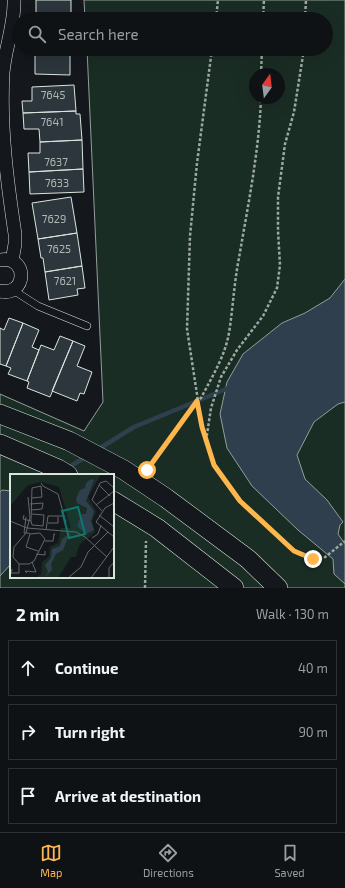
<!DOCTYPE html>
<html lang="en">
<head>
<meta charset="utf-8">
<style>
  :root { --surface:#0f1215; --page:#181b1e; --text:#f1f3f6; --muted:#9b9ea0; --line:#2f3234; --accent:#ffb74d }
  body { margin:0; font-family:"Exo 2",sans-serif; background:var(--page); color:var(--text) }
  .compass { position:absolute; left:249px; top:68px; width:36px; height:36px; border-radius:50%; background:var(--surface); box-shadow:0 4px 16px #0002; rotate:14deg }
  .stop { position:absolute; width:12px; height:12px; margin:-9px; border:3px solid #ffb74d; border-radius:50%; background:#fff }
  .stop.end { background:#ffb74d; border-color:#fff; box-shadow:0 1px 4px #0008 }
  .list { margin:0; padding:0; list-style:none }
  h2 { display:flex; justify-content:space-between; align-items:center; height:52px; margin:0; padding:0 16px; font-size:17px }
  h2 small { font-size:13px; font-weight:400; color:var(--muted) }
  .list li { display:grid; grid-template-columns:26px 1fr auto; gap:12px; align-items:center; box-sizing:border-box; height:56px; margin:0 8px 8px; padding:0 8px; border:1px solid var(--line); border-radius:0px }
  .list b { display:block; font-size:15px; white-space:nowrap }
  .list em { font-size:13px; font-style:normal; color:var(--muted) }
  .icon { flex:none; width:22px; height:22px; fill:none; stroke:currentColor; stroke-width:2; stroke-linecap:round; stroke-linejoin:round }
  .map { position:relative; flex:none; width:345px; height:588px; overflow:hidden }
  .search { position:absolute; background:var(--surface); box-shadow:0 4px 16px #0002; left:12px; right:12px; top:12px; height:44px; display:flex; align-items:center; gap:10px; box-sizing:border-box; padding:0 14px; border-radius:22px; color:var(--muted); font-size:15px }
  .sheet { height:244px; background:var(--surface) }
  nav { display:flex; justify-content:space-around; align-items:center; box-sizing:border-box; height:56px; border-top:1px solid var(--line); background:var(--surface); font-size:11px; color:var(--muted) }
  nav a { display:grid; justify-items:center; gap:2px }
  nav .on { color:var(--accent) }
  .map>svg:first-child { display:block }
  .green { fill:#1a2d24; stroke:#939e99; fill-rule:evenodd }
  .water { fill:#2f3f4d; stroke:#939e99 }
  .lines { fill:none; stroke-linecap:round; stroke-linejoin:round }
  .stream { stroke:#2f3f4d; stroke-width:4.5 }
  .building { fill:#2c363c; stroke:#d8e6dc }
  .lane-casing { stroke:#d8e6dc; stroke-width:8 }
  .street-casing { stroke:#d8e6dc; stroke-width:14 }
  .secondary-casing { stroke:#d8e6dc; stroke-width:20 }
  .path { stroke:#9da8a2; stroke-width:2.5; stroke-dasharray:3 2; stroke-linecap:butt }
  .lane { stroke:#14181c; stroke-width:7 }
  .street { stroke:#14181c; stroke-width:13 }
  .secondary { stroke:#14181c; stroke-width:19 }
  .route { stroke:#ffb74d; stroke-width:5 }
  .labels { text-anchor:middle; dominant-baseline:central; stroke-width:3; stroke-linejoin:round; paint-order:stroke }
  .number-label { font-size:11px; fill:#adbab4 }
  .inset-road { fill:none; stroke:#626a69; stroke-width:1 }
  .view { fill:#0f766e; fill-opacity:0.15; stroke:#0f766e; stroke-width:2 }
  .inset-edge { fill:none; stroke:#d8e6dc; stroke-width:2 }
</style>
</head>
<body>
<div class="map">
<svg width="345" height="588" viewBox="0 0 345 588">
  <rect width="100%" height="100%" fill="#14181c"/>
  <path class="green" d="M84 0H345V588H0V394L84 431 103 402 87 49H326V19H85ZM255 74H279V98H255ZM11 475H113V577H11Z"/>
  <path class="water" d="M345 279V402L338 404 314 422 297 455 305 479 327 500 343 522 340 525 338 534 345 544V584L334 574 333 559 298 530 252 486 227 448 220 414 227 382 243 354 282 323 305 313 330 298Z
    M2 490 11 491V564L0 576V492Z"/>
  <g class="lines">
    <path class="stream" d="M97 450 134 427 231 387
      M66 469 87 456"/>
  </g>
  <path class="building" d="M36 0H71V17H36Z
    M36 17H71V19H36Z
    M35 49H70V75L35 74Z
    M74 85 76 111 23 113 22 101H32V87Z
    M76 111V114H80L82 140 40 142 39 129H24L23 113Z
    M82 140 83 169 29 172 28 153H40V142Z
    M83 169 84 192 30 194 29 172Z
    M71 197 77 233 38 239 32 203Z
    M77 233 82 266 45 272 43 258H41L38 239Z
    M82 266 85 288 77 289 78 295 49 300 45 272Z
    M9 318 23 323 6 366 0 364V328L4 330Z
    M23 323 39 330 32 347 39 350 27 381 8 374 11 368 6 366Z
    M60 336 73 341 50 397 27 388 29 382 27 381 41 345 54 350Z
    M73 341 85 346 77 366 92 372 84 394 80 393 77 401 52 391Z"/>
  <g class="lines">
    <defs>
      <path id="lane" d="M13 290 38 306 87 326"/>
      <path id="street" d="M0 260C29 255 27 297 0 291
        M12 261 15 244V234C7 181 0 127 3 73 5 48 15 24 14 0"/>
      <path id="secondary" d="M0 414 69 441 124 470 166 498 248 559 278 588
        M0 444 58 469 68 475
        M113 501 157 528 234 588"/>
    </defs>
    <use href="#lane" class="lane-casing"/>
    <use href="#street" class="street-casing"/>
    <use href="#secondary" class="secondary-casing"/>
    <path class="path" d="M216 19 218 0
      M263 19 264 0
      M305 19 306 0
      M212 49 197 163 190 236 187 329 202 427 214 465 240 501 295 551 313 559 324 558 345 541
      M261 74 262 49
      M206 441 211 408 221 377 237 350 263 316 277 288 280 265 278 231V197L285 144 294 112 304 49
      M149 467 197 401 201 398C212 377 225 356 229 333 233 308 234 283 239 258 248 205 259 152 261 98
      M145 588 146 541"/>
    <use href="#lane" class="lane"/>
    <use href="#street" class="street"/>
    <use href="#secondary" class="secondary"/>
  </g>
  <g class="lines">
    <path class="route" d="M147 470 197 401 202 427 214 465 240 501 294 551 313 559"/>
  </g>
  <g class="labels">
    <g class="number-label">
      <text x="53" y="94">7645</text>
      <text x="52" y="121">7641</text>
      <text x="56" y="161">7637</text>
      <text x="57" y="182">7633</text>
      <text x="54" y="218">7629</text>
      <text x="59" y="248">7625</text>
      <text x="65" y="280">7621</text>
    </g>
  </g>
  <g transform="translate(10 474)">
    <rect width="104" height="104" fill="#14181c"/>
    <path d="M0 0H91L78 23 86 38 82 47 85 58 69 71 66 83H61L48 104H0L27 103 31 100 32 88 39 83 40 73 48 69 51 54H61L49 13 32 8 18 11 0 32Z" fill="#1a2d24"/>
    <path d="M81 5 84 6 76 27 84 37 81 47 84 56 76 60 67 52 72 40H76L77 34 67 29 66 25 70 16 75 14 76 9ZM60 59 53 76 46 80 41 90 42 96 34 104 38 98 35 91 41 84 42 75 50 72 52 65Z" fill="#2f3f4d"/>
    <path class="inset-road" d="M31 9 33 12 48 20 56 49M89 11 100 22M104 29 95 34 86 48 104 63M20 30 33 29 32 35 21 36M86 31 104 17M92 37 82 26 90 9 96 7 104 14M14 41 13 45 21 47M89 41 104 53M0 47 17 54 66 58 75 63 97 83M21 47 22 14 31 12 32 23 22 24M21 47 22 51 33 52 34 41 22 40M38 49H48V43M36 56 38 42H54M14 59H18L20 60 30 59 35 65 24 87 19 90H9L3 83 4 73 16 59 20 43 18 23M14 59 16 43M20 60 16 73 28 77M82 64 88 60 91 51M35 67H43L44 60H45L44 61M26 80 35 81V77M2 95 1 99H9V90M17 99 15 97 26 98 22 88M58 104 71 93 78 78 98 58M81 104 104 73M99 104V94L104 88"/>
    <path class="view" d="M68 33 75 60 59 64 52 37Z"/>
    <rect width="104" height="104" class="inset-edge"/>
  </g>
</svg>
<svg class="compass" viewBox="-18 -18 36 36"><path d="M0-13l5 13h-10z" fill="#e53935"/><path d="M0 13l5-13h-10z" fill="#9b9ea0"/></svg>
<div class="stop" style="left:147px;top:470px"></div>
<div class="stop end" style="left:313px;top:559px"></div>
<div class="search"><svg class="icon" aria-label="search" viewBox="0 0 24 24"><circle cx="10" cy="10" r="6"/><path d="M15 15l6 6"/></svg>Search here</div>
</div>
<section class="sheet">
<h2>2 min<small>Walk · 130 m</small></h2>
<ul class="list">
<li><svg class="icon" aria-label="ahead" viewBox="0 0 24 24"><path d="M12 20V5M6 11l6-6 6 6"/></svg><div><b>Continue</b></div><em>40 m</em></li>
<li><svg class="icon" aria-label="right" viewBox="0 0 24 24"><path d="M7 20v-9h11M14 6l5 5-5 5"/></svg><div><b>Turn right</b></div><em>90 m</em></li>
<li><svg class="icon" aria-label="arrive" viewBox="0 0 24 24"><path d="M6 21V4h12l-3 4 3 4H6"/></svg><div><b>Arrive at destination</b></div></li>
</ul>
</section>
<nav>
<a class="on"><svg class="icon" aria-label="map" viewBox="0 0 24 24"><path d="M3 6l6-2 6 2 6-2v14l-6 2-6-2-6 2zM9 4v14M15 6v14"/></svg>Map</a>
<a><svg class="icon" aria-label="directions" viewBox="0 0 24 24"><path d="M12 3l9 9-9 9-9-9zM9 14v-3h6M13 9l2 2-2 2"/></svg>Directions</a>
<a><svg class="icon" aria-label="saved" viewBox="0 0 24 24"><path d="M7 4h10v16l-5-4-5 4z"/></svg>Saved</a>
</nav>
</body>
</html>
